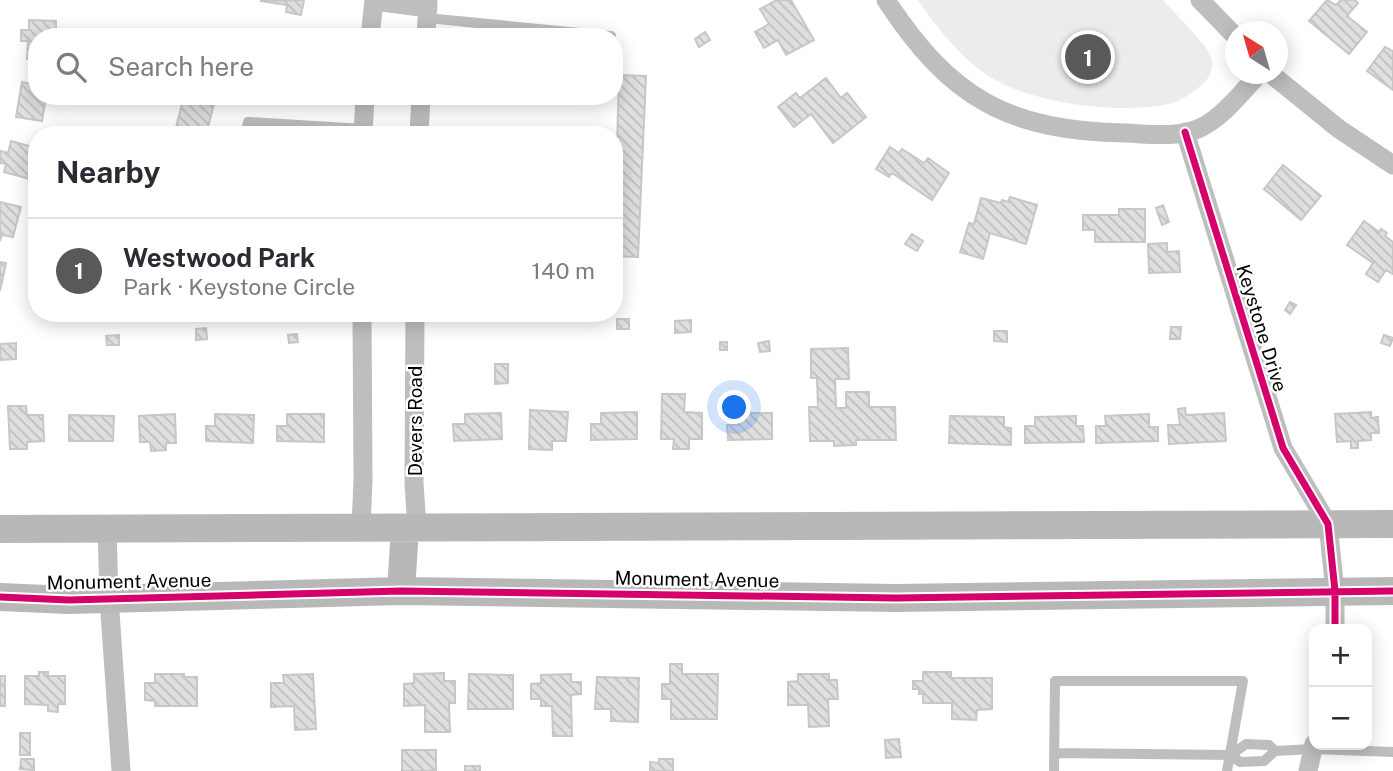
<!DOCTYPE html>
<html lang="en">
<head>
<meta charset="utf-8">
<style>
  :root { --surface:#fff; --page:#f7f7f7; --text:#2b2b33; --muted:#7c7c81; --line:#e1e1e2; --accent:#595959 }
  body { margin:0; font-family:"Public Sans",sans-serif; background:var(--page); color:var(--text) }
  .controls { position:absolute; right:21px; bottom:21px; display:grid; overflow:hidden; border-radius:14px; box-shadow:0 4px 18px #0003 }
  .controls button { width:63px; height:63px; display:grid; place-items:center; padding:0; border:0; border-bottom:2px solid var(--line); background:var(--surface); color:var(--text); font:35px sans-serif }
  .compass { position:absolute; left:1225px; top:21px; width:63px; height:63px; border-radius:50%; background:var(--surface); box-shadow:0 4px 18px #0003; rotate:323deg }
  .you { position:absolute; left:735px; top:408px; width:24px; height:24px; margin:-18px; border:5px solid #fff; border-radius:50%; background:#1a73e8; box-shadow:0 0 0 10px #1a73e833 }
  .badge { display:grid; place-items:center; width:46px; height:46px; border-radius:50%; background:var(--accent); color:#fff; font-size:23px; font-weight:700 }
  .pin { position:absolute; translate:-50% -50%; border:4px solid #fff; box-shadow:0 2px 7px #0006 }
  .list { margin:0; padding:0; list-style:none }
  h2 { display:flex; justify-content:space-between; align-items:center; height:91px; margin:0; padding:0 28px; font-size:30px }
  h2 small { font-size:23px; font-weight:400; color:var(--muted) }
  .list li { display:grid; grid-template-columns:46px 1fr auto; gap:21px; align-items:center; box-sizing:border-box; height:105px; padding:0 28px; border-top:2px solid var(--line) }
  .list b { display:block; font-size:26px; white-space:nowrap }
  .list p { margin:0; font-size:23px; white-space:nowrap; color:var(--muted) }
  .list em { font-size:23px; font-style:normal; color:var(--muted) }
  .icon { flex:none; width:38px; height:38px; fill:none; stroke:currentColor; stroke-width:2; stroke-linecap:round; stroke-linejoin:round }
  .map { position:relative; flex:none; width:1393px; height:771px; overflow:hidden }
  .search { position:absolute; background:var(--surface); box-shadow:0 4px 18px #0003; left:28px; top:28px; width:595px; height:77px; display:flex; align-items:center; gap:18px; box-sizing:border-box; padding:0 24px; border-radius:28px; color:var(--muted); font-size:26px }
  .panel { position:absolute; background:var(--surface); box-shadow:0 4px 18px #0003; left:28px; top:126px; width:595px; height:196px; border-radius:28px }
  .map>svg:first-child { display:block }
  .green { fill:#ececec }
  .building { fill:url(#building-back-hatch); stroke:#c7c7c7; stroke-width:2 }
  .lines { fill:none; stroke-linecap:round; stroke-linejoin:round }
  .lane { stroke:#bebebe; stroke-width:10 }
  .street { stroke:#bebebe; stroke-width:19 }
  .secondary { stroke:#b8b8b8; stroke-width:28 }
  .cycleway-casing { stroke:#fff; stroke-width:11 }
  .cycleway { stroke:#d6006c; stroke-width:7 }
  .labels { text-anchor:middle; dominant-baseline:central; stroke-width:5; stroke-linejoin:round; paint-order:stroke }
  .street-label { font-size:19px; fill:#000; stroke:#fff }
</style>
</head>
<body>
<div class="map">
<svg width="1393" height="771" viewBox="0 0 1393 771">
  <defs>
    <pattern id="building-back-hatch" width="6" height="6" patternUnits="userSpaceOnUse" patternTransform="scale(1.75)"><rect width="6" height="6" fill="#dfdfdf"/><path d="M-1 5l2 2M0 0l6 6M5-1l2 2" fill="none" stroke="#bebebe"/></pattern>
  </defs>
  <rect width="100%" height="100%" fill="#fff"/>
  <path class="green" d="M918 0H1163C1173 12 1208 45 1211 57 1215 72 1208 80 1197 89 1189 95 1180 101 1169 104 1123 114 1049 105 1005 85 968 68 941 33 918 0Z"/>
  <path class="building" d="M304 0 301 15 286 12 287 5 260 1Z
    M777 0H791L814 40 786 55 778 40 764 48 755 32 769 24 760 9Z
    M1327 0 1336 5 1341 0H1355L1358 3 1347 16 1367 32 1349 54 1309 21Z
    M29 20 56 21V37H37V59H27L28 41H21V30H29Z
    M705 32 710 40 699 47 695 39Z
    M1385 47 1393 51V90L1367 71Z
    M619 75 646 76 638 257 614 256Z
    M826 78 841 98 847 93 866 117 833 143 811 114 794 127 778 107 796 93 800 98Z
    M22 82 37 85V96H46L42 121 16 117Z
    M184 96H216L206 135H174Z
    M11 141 36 148 32 165 37 167V181L4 172 6 164 0 163V153L1 151 8 153Z
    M890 147 899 153 902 149 924 163 928 158 949 173 932 200 892 173 889 177 876 169Z
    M1283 165 1321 196 1301 220 1264 189Z
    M1010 197 1037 205 1026 244 990 233 983 259 960 252 969 223 974 224 981 198 1001 203 1002 200 1008 202Z
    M0 202 21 207 13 237 2 235 0 241Z
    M1163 205 1169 222 1162 225 1156 208Z
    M1119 209H1145V242H1095V230H1083V215H1119Z
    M1364 221 1379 232 1381 229 1387 233 1385 236 1393 242V274L1386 270 1378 282 1366 274 1373 263 1347 245Z
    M912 234 923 241 917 251 905 244Z
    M1167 243V252L1179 251 1180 272 1149 273 1148 244Z
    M0 262 6 263 0 291Z
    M1290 302 1296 305 1290 314 1285 310Z
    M617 319H629V329H617Z
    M691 320V332L675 333V321Z
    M1171 327H1181L1180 339H1170Z
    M206 328 207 339 196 340V329Z
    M994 331H1007V342L994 341Z
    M297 334 298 342 289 343 288 335Z
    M119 335V345H107L106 336Z
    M1384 335 1393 338 1390 346 1381 343Z
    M769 341 770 351 760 352 758 343Z
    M720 342H727V350H720Z
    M16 343V359L0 360V344Z
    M848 348 849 379H835L836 408H846V392H869V407H895L896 440H856V445L834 446V441H810L809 407H818L817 378H811V349Z
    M495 364H508V383L495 384Z
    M662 394H685L684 412 702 413V439H689V449H673L674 439H661Z
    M8 406H26L27 415H43L44 441 27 442V449H10Z
    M1185 408 1186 415 1224 413 1226 441 1169 444 1168 425H1180L1178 409Z
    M530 410 568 412 566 441H552V450L529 449Z
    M637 412V439L591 440V424H601V413Z
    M1371 412V418L1378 417 1379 433H1371V440L1358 441V448H1351V441L1337 442 1335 414Z
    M501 413 502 439 454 441 453 424H465V414Z
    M738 413H772V439L728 440 727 425H738Z
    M175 414 176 443H166V450L151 451 150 442H140L139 416Z
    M215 414 254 415 253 443 206 441V426H215Z
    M287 414H324V442L277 441V426H287Z
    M1149 414V427H1158V441L1096 443V426H1106L1105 416Z
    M69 415 114 416 113 441H69Z
    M950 416 1004 417V427L1011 428V445L949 443Z
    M1076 416V426H1083L1084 442 1025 443V426H1035V417Z
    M670 664H682V674H718L717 719H671V699H662V684H670Z
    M39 672H48V676H65V704H58V712L48 711V705L25 704V676H39Z
    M923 672H951V678H992V709L977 710 976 720 952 719V703H923V694H919V689H913V681H923Z
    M444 673V681H455V703H449L450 732H425V705L404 706V684L414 683V674Z
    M155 674H184V677H197V706H155V701L145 700V683H155Z
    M313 674 316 729 295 730 294 706 271 707V683H284L283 675Z
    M469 674 513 675V709H468Z
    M571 674V682H581V694L571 695 572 736H553L552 706H541V699H531V684L541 683V675Z
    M798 674H829V680H837L838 699H828L829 726 809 727 808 705H788V682L798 681Z
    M0 676H5V706H0Z
    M597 677 639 678 638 722 611 721V709H595Z
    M20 733H30V755H20Z
    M899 739 901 757 886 758 885 740Z
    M402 750H436V771H402Z
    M21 759H34V770L20 769Z
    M659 759H673V771H650V762L659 763Z
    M465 766H480V771H465Z"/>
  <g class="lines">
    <path class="lane" d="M427 18 611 36
      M245 135 248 122 363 129
      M1054 753 1231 755 1246 744 1269 745 1275 751
      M1231 755 1240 762 1264 761 1275 751 1313 749 1393 752
      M1054 771 1055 681H1243L1227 771"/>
    <path class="street" d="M886 0C950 98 1008 131 1126 133 1150 134 1178 138 1200 128 1223 117 1242 92 1259 74
      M1200 0 1236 37
      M374 1 428 8
      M370 37 374 0
      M426 37 428 0
      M1271 74 1339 129 1393 165
      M1185 132 1283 448 1328 524 1335 591V629
      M363 135 365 96
      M419 135 421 96
      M415 313 414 483 417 528
      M107 528 109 598 121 771
      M361 528 363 480 362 313
      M1308 771 1314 744"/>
    <path class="secondary" d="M0 529 1393 524
      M401 591 405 528
      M0 597 69 600 401 591 896 598 1393 591"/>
    <defs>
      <path id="cycleway" d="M1185 132 1283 448 1328 524 1335 591V629
        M0 597 69 600 401 591 896 598 1393 591"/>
    </defs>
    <use href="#cycleway" class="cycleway-casing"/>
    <use href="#cycleway" class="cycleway"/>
  </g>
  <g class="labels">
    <g class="street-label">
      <text transform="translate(1262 328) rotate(73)">Keystone Drive</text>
      <text transform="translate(415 421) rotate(-90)">Devers Road</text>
      <text transform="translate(697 579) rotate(1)">Monument Avenue</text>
      <text transform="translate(129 581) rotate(-1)">Monument Avenue</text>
    </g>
  </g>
</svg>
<div class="controls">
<button>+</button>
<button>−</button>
</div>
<svg class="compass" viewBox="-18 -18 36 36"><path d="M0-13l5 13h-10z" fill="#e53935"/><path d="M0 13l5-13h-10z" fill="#7c7c81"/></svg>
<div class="you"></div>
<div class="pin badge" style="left:1088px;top:57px">1</div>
<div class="search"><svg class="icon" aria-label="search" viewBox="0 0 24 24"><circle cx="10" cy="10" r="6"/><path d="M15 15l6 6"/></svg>Search here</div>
<section class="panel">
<h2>Nearby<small></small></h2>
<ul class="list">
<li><span class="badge">1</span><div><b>Westwood Park</b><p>Park · Keystone Circle</p></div><em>140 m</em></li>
</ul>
</section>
</div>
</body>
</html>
